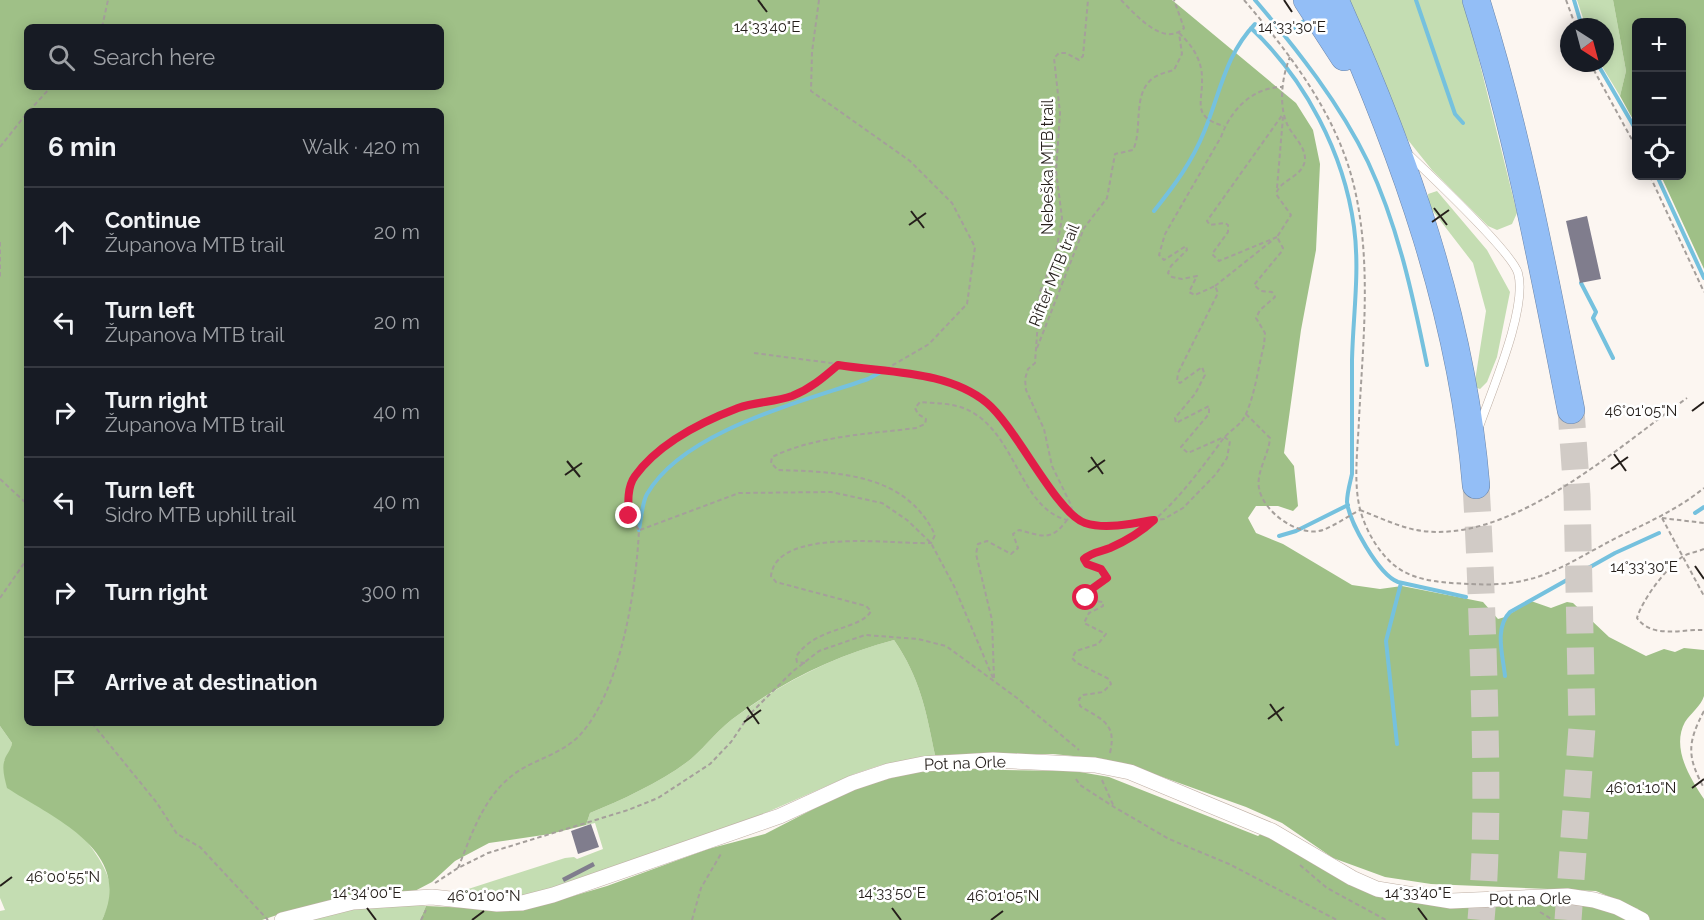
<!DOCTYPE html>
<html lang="en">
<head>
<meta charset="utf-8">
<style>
  :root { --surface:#171b24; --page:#242831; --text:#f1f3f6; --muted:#9ea1a6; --line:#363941 }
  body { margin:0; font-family:Raleway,sans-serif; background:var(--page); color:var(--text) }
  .controls { position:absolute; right:18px; top:18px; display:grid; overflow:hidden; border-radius:9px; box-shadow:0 3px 15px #0003 }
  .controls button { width:54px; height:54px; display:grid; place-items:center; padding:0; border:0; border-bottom:2px solid var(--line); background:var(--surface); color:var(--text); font:30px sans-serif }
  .compass { position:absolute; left:1560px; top:18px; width:54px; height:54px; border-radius:50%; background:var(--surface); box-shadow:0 3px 15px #0003; rotate:144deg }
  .stop { position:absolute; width:18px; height:18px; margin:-14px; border:4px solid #e11d48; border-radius:50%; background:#fff }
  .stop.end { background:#e11d48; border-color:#fff; box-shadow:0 2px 6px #0008 }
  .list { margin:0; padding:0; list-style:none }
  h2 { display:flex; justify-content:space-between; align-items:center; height:78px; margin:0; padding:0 24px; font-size:26px }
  h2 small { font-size:20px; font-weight:400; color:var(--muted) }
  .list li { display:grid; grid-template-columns:39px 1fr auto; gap:18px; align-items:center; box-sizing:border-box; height:90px; padding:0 24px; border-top:2px solid var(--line) }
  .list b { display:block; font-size:22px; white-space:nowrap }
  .list p { margin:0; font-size:20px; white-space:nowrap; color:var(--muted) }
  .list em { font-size:20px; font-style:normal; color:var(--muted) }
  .icon { flex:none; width:33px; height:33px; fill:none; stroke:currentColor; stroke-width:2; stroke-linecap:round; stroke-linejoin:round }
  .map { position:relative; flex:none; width:1704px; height:920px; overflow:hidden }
  .search { position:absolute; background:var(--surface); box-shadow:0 3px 15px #0003; left:24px; top:24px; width:420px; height:66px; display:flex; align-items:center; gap:15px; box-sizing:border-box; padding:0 21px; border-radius:9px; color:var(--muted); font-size:22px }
  .panel { position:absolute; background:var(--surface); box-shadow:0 3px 15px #0003; left:24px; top:108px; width:420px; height:618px; border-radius:9px }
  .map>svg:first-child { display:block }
  .green { fill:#c4ddb2 }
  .forest { fill:#9fc087; fill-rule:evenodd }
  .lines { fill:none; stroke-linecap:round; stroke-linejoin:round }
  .stream { stroke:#75c1de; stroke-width:4 }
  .building { fill:#807d8d }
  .motorway-tunnel { stroke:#d1cbc6; stroke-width:27; stroke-dasharray:27 14; stroke-linecap:butt }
  .service-casing { stroke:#beafa4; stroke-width:9 }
  .minor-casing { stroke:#beafa4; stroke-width:16 }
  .motorway-casing { stroke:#6c86a9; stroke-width:28 }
  .path { stroke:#a59f9b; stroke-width:2; stroke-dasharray:4.5 3; stroke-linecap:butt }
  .service { stroke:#fff; stroke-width:8 }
  .minor { stroke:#fff; stroke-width:15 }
  .motorway { stroke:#93bef6; stroke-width:27 }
  .route { stroke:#e11d48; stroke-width:8 }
  .ticks { fill:none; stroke:#251f1b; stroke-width:2 }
  .labels { text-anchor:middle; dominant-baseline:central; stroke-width:5; stroke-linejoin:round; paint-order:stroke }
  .street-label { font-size:16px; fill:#251f1b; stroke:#fff }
  .ticks-label { font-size:15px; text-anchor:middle; fill:#251f1b; stroke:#fff; stroke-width:5; stroke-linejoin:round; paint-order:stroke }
</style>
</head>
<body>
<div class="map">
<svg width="1704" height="920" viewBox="0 0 1704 920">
  <rect width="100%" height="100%" fill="#fcf6f1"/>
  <path class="green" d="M1345 0H1464L1517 213 1512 224 1497 230 1488 226 1432 170 1408 140Z
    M1577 0H1613L1626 71 1620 96 1600 63H1605V27H1586Z
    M1437 191 1487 250 1510 292 1497 357 1487 382 1480 389 1475 387V381L1486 311 1473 263 1429 206 1428 194Z
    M894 640C920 678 926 710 935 755L881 765 854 774 763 814 537 893 497 900 465 897 462 891 565 858 574 857 577 859 603 849 595 823 586 825 590 813C622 800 663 781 691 759 707 745 720 727 738 715 786 680 837 655 894 640Z
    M0 726 12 743 11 750 4 761C35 791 122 856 110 903 108 909 104 915 102 920H0V911L5 910 0 898Z
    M414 904 426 906 420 920H295L334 910Z"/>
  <path class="forest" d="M0 0H1172L1296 103 1313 130 1320 164 1316 250 1301 330 1284 453 1294 466 1298 506 1293 511 1278 506H1256L1248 518 1256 533 1283 544 1352 585 1380 589 1402 586 1483 602 1498 619 1505 617 1531 601 1551 608 1567 602 1573 603 1609 637 1646 656 1664 649 1675 652 1684 648 1704 650C1704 664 1704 683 1704 696 1701 706 1690 714 1685 722 1671 748 1690 778 1704 799V920H1630L1638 909 1596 891 1431 884 1385 877 1333 858 1282 823 1246 807 1129 765 1103 759 1053 754 935 755C926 710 920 678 894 640 837 655 785 680 738 715 720 727 707 745 691 759 663 781 622 800 590 813L586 825 550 834 489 843 455 861 432 882 411 893 364 895 292 910 262 920H102C135 851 53 818 7 788 5 780 2 770 4 762 5 755 11 751 12 743L0 726ZM27 27H441V87H27ZM27 111H441V723H27Z
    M1613 0H1704V269L1661 176H1682V22H1636V125L1620 96 1626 71Z
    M1001 766 1004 770 1074 771 1109 777 1258 836 1262 833 1331 871 1431 896 1543 899 1609 910 1629 920H420L426 906 516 910 539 906 607 886 708 849 765 834 854 788 914 772Z"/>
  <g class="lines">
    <path class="stream" d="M1255 0C1297 49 1340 104 1368 162 1398 226 1413 296 1427 365
      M1416 0 1455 114 1463 123
      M1574 0 1582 27
      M1251 28C1305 79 1344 153 1354 227 1360 271 1353 316 1352 360 1352 398 1352 436 1352 474 1350 483 1347 493 1347 502 1349 522 1379 575 1398 582L1466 597
      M1284 35 1307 19
      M1597 63 1636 130
      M1657 176 1704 278
      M1154 211C1174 186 1192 162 1204 132 1220 94 1225 55 1255 24
      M1581 283 1596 312 1593 318 1613 358
      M1695 513 1704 507
      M639 530C641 519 642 503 647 494 684 430 802 402 868 379L881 372
      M1279 536 1296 531 1348 505
      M1505 676C1503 656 1494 628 1510 612L1615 553 1659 533
      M1397 744 1386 641 1401 583"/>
  </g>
  <path class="building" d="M1587 216 1601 279 1580 283 1566 221Z
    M591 824 599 847 578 854 571 831Z
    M593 862 595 866 564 882 562 878Z"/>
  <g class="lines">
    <path class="motorway-tunnel" d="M1476 485C1480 551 1482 616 1484 682 1486 762 1488 841 1481 920
      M1568 920 1582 727 1577 495 1571 410"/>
    <defs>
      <path id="service" d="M1407 153C1428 173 1512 252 1518 273 1528 308 1491 392 1479 427"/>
      <path id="minor" d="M282 920 353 902 432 897 497 904 522 903 553 895 780 816 852 783 888 771 923 764 993 760 1095 765 1130 772 1272 831 1352 878 1377 889 1451 901 1567 896 1594 900 1617 907 1642 920"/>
      <path id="motorway" d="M1307 0 1344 57
        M1335 0C1404 154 1462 315 1476 485
        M1476 0C1518 134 1544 273 1571 410"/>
    </defs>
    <use href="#service" class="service-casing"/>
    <use href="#minor" class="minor-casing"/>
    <use href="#motorway" class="motorway-casing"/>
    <path class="path" d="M819 0 812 52 811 91 910 161 952 203 975 247 967 304 929 344 881 372
      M1121 0C1135 14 1164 48 1184 28L1174 0
      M1244 0C1291 55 1337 115 1354 186 1372 262 1363 342 1359 419 1358 447 1353 481 1360 509 1365 529 1378 552 1394 565 1414 582 1446 583 1471 584 1541 588 1564 564 1622 535 1651 521 1678 509 1704 488
      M1566 0 1576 27
      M102 27 108 0
      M1179 33C1192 45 1202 60 1202 78 1203 102 1191 117 1224 126
      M1590 63 1636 147
      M29 111 51 87
      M0 147 27 113
      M1650 176 1704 292
      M1277 188 1283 117
      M1277 237 1219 261 1212 254 1228 232V225L1225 223 1210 225 1207 221 1283 114
      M0 242V279
      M1215 286 1274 239
      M1037 348 1084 228 1107 198 1115 154 1133 150C1143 130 1132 95 1152 79 1158 74 1167 72 1174 70L1182 54 1179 33
      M754 353 930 376 965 390 987 403 1005 422 1057 497 1073 515 1085 523 1118 526 1164 519 1183 508 1216 474 1227 458 1230 441 1224 437 1188 453 1181 447 1209 414V406L1176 423 1175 418 1195 394 1205 375 1202 367 1180 383 1177 381 1178 373 1218 293 1215 286 1195 295 1189 292 1197 276 1182 279 1172 277 1168 273 1171 266 1187 250 1186 246 1164 260 1159 255 1165 234 1221 137C1231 109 1253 87 1283 87
      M1246 414 1270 438C1269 454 1256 472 1259 488 1263 512 1299 538 1323 530 1336 525 1348 516 1360 510
      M0 479 27 504
      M1360 510C1378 517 1397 526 1416 530 1509 547 1615 449 1687 398
      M1662 518 1704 596
      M1662 518 1704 523
      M640 530 739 493 831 492 882 503 907 520 931 543 954 586 993 678
      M1704 549C1697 552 1688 553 1682 557 1667 567 1642 600 1637 618 1652 639 1682 629 1704 630
      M27 565 25 606 27 611
      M0 598 27 559
      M805 663 797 662 796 657C814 627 861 630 871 611L866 606 776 582 771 576C776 526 897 545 931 543L935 535C906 473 838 472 778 470L771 463 772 457C815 436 869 434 916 428L925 424 926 419 918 414 915 408 920 402C932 403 945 403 957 406 1016 422 1016 507 1067 520L1073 515 1071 505 1052 466 1044 429 1026 390 1025 379 1028 369 1035 363 1040 292 1056 252 1062 218 1056 171 1060 113 1054 58 1059 53H1066L1079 60 1083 56 1088 0
      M994 678 992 620 976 554 978 544 987 541 1011 554 1018 548 1013 534 1019 530C1042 536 1051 542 1067 520
      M1704 711C1687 743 1687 757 1704 788
      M92 723 157 803 177 834 200 847 268 920
      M1110 753C1117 723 1102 720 1080 706L1079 699 1083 695 1103 692 1111 684 1109 679 1077 663 1072 658 1076 651 1098 644 1106 634 1084 623 1089 613 1103 606V602L1088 600 1086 593 1107 578 1101 569 1087 564 1084 559C1098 546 1124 544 1141 531 1175 505 1198 473 1223 439 1229 431 1240 426 1245 416 1255 395 1258 368 1264 345L1265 333 1256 318 1260 310 1275 297 1272 292 1261 291 1254 285 1282 251 1283 248 1277 237 1291 215 1276 194C1280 179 1304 177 1305 159 1305 146 1293 136 1288 126 1278 106 1282 76 1290 57
      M1076 779 1080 785 1114 807 1169 839 1229 864 1337 920
      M1102 780 1114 807
      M1300 865 1327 888 1386 920
      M458 868C473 831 485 792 520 770 540 758 562 753 579 736 621 691 636 590 639 530 636 525 630 520 629 515 614 464 701 422 739 408 756 402 775 402 792 396 810 389 823 378 838 365
      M435 883 458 868 488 853 628 810 658 798 710 764 731 742 750 714 792 672 819 651 865 635 918 639 946 646 1017 698 1079 750
      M1540 912 1553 920
      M421 920 426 910
      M692 920 701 888 722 852"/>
    <use href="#service" class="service"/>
    <use href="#minor" class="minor"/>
    <use href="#motorway" class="motorway"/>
  </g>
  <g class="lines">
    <path class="route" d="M629 516C628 503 627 487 635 476 659 443 701 422 738 408 755 402 775 402 792 396 810 389 823 378 838 365 886 373 947 370 987 403 1016 427 1057 514 1085 523 1107 530 1132 523 1154 520 1141 532 1126 541 1110 548 1100 552 1092 552 1084 559L1087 564 1101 569 1107 578 1086 593V598"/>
  </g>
  <path class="ticks" d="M758 0 767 12M1284 0 1292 12M1434 208 1447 225M911 211 924 228M1432 222 1449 210M909 225 926 213M1692 411 1704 402M1614 454 1626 471M1091 457 1103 474M567 461 580 477M1611 469 1628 457M1088 472 1105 460M565 475 582 463M1695 566 1704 579M1270 704 1282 721M747 707 759 724M1268 719 1284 707M744 722 761 710M1692 788 1704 779M0 886 12 877M367 908 376 920M892 908 901 920M1418 908 1427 920M472 920 484 911M991 920 1003 911"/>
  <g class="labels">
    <g class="street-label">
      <text transform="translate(1047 167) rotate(-90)">Nebeška MTB trail</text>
      <text transform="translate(1054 275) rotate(-68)">Rifter MTB trail</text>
      <text transform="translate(965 763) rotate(-2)">Pot na Orle</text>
      <text transform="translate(1530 899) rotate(-1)">Pot na Orle</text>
    </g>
  </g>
  <g class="ticks-label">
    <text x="767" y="32">14°33'40"E</text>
    <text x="1292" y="32">14°33'30"E</text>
    <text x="1641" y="416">46°01'05"N</text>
    <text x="1644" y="572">14°33'30"E</text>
    <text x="1641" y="793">46°01'10"N</text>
    <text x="63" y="882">46°00'55"N</text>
    <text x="367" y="898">14°34'00"E</text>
    <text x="892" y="898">14°33'50"E</text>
    <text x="1418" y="898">14°33'40"E</text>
    <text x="484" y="901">46°01'00"N</text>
    <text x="1003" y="901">46°01'05"N</text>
  </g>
</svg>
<div class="controls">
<button>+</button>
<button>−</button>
<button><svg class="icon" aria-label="locate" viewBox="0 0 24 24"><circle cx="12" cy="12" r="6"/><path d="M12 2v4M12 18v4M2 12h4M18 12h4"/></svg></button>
</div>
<svg class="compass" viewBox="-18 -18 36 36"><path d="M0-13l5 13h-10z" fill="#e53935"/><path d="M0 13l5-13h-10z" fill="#9ea1a6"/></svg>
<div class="stop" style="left:1086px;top:598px"></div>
<div class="stop end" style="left:629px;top:516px"></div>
<div class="search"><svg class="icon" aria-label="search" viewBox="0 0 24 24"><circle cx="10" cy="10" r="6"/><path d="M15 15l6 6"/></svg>Search here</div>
<section class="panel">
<h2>6 min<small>Walk · 420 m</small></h2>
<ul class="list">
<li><svg class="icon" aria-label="ahead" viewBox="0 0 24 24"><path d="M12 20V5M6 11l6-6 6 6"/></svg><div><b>Continue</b><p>Županova MTB trail</p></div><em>20 m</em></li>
<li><svg class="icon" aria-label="left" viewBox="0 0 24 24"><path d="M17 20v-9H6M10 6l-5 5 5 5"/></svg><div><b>Turn left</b><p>Županova MTB trail</p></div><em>20 m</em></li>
<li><svg class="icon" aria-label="right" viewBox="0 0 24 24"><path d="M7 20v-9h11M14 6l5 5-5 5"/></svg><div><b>Turn right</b><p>Županova MTB trail</p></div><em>40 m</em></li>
<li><svg class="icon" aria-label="left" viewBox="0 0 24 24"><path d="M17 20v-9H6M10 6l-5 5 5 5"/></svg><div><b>Turn left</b><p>Sidro MTB uphill trail</p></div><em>40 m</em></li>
<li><svg class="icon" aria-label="right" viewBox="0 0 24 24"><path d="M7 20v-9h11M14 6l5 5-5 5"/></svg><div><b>Turn right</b></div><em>300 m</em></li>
<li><svg class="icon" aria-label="arrive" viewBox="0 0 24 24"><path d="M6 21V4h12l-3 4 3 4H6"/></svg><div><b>Arrive at destination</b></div></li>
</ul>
</section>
</div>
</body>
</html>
